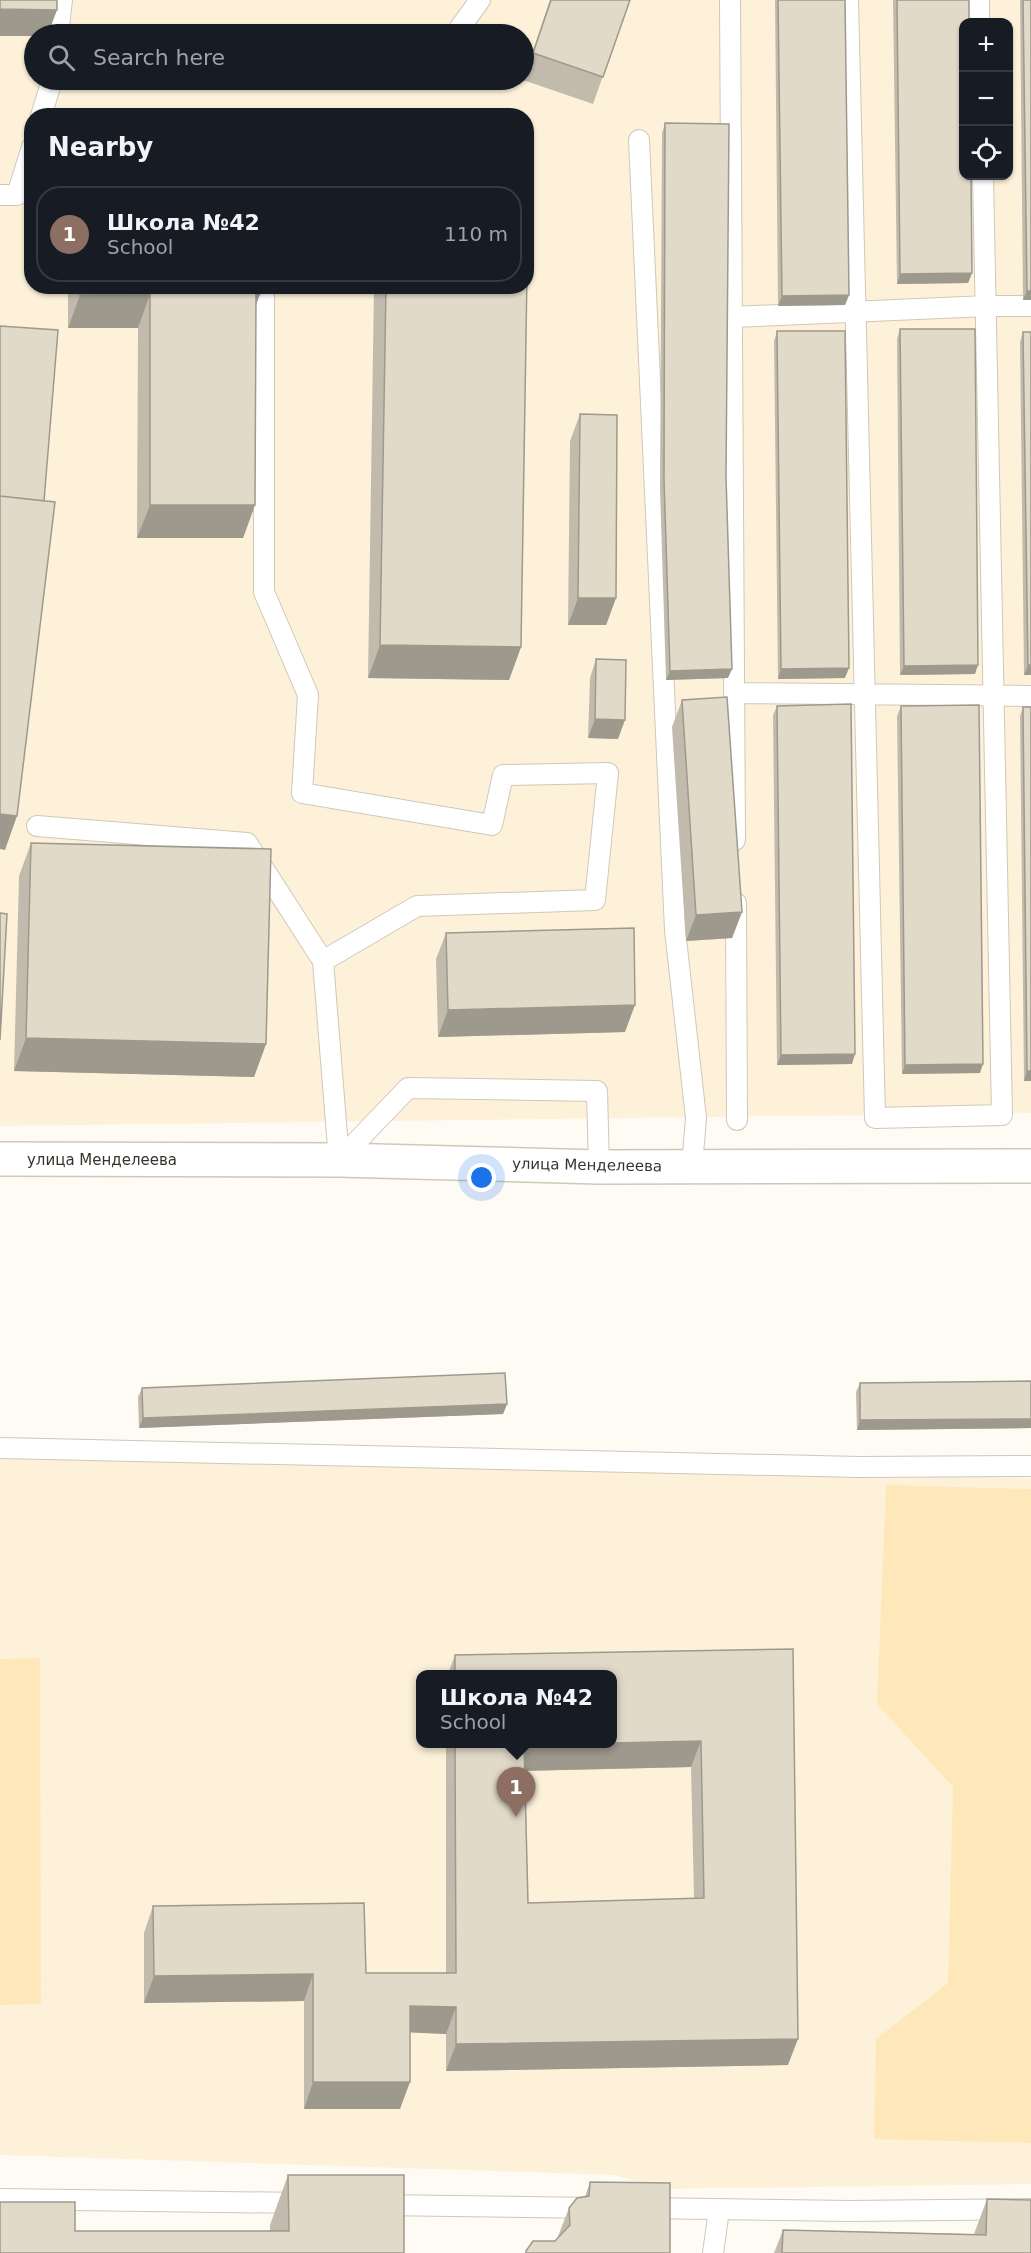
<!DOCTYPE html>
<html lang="en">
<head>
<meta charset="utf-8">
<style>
  :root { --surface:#171b24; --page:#242831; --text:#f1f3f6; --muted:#9ea1a6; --line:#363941; --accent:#99b6c2 }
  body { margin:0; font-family:"DejaVu Sans",sans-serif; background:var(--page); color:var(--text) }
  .controls { position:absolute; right:18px; top:18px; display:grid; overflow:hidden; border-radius:12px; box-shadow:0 2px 4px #0004 }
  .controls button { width:54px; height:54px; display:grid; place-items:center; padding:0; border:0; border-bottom:2px solid var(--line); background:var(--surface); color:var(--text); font:30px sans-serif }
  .you { position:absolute; left:482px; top:1178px; width:21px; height:21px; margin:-15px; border:4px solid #fff; border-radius:50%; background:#1a73e8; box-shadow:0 0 0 9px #1a73e833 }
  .badge { display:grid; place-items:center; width:39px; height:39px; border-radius:50%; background:var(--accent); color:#fff; font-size:20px; font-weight:700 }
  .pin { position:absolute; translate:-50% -50px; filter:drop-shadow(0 2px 3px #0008) }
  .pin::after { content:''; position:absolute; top:32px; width:21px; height:18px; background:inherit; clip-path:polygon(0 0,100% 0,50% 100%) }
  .popup { position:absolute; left:416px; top:1670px; width:201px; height:78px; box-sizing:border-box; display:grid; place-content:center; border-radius:12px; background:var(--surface); filter:drop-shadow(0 2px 4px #0005); font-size:20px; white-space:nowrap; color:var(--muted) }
  .popup b { font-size:22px; color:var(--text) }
  .popup::after { content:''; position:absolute; left:50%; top:100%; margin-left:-12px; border:12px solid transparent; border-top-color:var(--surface) }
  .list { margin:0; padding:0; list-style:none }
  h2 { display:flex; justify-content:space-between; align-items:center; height:78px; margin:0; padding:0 24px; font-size:26px }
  h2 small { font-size:20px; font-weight:400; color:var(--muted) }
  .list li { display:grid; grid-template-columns:39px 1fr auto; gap:18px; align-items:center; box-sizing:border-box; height:96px; margin:0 12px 12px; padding:0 12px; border:2px solid var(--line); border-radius:24px }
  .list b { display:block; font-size:22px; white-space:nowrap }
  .list p { margin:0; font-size:20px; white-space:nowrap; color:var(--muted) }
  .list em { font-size:20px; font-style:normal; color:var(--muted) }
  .icon { flex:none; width:33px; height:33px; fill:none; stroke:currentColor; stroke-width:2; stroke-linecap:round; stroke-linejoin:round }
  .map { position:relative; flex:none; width:1031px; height:2253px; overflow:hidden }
  .search { position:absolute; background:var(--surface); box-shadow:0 2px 4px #0004; left:24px; top:24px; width:510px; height:66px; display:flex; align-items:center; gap:15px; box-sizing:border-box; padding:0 21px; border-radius:33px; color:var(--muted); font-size:22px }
  .panel { position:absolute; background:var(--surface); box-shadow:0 2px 4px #0004; left:24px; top:108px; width:510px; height:186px; border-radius:24px }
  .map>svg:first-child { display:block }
  .built { fill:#fdf2d9; fill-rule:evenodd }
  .green { fill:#fee8b9 }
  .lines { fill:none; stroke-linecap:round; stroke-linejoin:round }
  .lane-casing { stroke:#d0c8b7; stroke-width:22 }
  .street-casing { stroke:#d0c8b7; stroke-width:36 }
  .lane { stroke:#fff; stroke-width:20 }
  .street { stroke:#fff; stroke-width:33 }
  .wall { fill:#c2bbad; fill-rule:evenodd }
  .shaded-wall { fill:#9e998d }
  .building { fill:#e2dac9; stroke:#9e998d; stroke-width:1.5 }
  .labels { text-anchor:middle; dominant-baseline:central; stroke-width:4.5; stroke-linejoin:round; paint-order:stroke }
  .street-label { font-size:15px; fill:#36332c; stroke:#fff }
</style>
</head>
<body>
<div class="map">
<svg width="1031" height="2253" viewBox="0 0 1031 2253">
  <rect width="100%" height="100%" fill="#fefbf4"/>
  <path class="built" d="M0 0H1031V1113L0 1126ZM964 22H1008V176H964ZM34 34H524V80H34ZM32 116H526V286H32Z
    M0 1456 1031 1478V2184L664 2189 614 2175 0 2155ZM420 1674H612V1744H420Z"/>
  <path class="green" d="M886 1485 1031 1489V2143L874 2139 876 2039 948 1983 953 1787 877 1704Z
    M40 1658 41 2004 0 2005V1659Z"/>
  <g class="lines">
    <defs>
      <path id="lane" d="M730 0 735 840
        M848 0 875 1118 1002 1115 983 176
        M979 0V22
        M459 29 480 0
        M58 34 62 0
        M41 116 52 80
        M639 140 675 930 696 1118 692 1166
        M0 195H17L32 147
        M264 297V592L308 695 302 793 492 825 503 775 608 773 595 900 417 906 323 961
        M732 317 987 306H1031
        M734 693 1031 696
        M37 826 247 843 323 961 339 1160
        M736 903 737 1120
        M339 1160 408 1088 597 1091 599 1167
        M0 1448 859 1467 1031 1466
        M0 2199 303 2203
        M378 2205 594 2208
        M645 2208 849 2211 1031 2209
        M713 2253 719 2210"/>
      <path id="street" d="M0 1159 339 1160 599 1167 1031 1166"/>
    </defs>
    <use href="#lane" class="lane-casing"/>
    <use href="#street" class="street-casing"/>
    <use href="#lane" class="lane"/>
    <use href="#street" class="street"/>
  </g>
  <path class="wall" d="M550 0H630L593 104 523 80Z
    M775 0H845L849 295 845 305 778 306Z
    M893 0H969L972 273 968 283 897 284Z
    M1020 0H1031V300H1023Z
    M665 123 726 477 728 678 666 680 660 489 662 133Z
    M68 286H260V294L255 306V505L243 538H137L138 328H68Z
    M374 286H526L521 647 509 680 368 678Z
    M900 329 975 674 900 675 897 339Z
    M777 331 845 678 778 679 774 341Z
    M1023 332 1031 675H1024L1020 342Z
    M580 414 616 598 606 625H568L570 441Z
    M596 659 618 739 588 738 590 678Z
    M682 700 742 912 732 938 686 941 672 727Z
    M777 706 852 1064 777 1065 773 715Z
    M901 706 980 1073 902 1074 897 716Z
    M1023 707 1031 1081H1024L1020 716Z
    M31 843 266 1044 254 1077 14 1071 19 876Z
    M446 933 625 1032 438 1037 436 959Z
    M1031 1381V1428L857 1430 856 1392 860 1383Z
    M142 1388 507 1404 503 1414 139 1428 138 1397Z
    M793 1649 788 2065 446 2071V2034L410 2032 400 2109H304V2001L144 2003V1933L153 1906 366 1973H446V1743H612V1674H448L455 1655ZM691 1767 694 1899 528 1903 525 1771Z
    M288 2175 404 2253 75 2231H270V2225Z
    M590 2182 670 2253H525L526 2251 555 2241 557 2239 569 2208 585 2197Z
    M987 2199 1031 2253H774L783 2230 974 2234Z"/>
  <path class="shaded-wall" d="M0 9 57 10 48 34H34V36H0Z
    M972 273 968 283 897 284 900 274Z
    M1027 291H1031V300H1023Z
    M150 294 138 328H68L80 295Z
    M256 294H260L248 327Z
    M849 295 845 305 778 306 782 296Z
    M150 505H255L243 538H137Z
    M578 598H616L606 625H568Z
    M380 645 521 647 509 680 368 678Z
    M978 665 975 674 900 675 904 666Z
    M1028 665H1031V675H1024Z
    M849 668 845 678 778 679 781 669Z
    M732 669 728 678 666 680 670 671Z
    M595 719 625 720 618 739 588 738Z
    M0 814 17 816 5 850 0 849Z
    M742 912 732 938 686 941 696 915Z
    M635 1005 625 1032 438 1037 448 1010Z
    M26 1038 266 1044 254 1077 14 1071Z
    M855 1054 852 1064 777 1065 781 1055Z
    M983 1064 980 1073 902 1074 905 1065Z
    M1027 1071H1031V1081H1024Z
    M507 1404 503 1414 139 1428 143 1418Z
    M1031 1419V1428L857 1430 860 1420Z
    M701 1741 691 1767 515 1771 524 1745 612 1743Z
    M313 1974 304 2001 144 2003 154 1976Z
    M410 2006 456 2007 446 2034 400 2032Z
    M798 2039 788 2065 446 2071 456 2044Z
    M313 2082H410L400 2109H304Z"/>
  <path class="building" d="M0 0H57V10L0 9Z
    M551 0H630L603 77 533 53Z
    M778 0H845L849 295 782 296Z
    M897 0H969V22H963V176H971L972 273 900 274Z
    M1023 0H1031V291H1027Z
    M665 123 729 124 726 477 732 669 670 671 664 479Z
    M526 213H528L521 647 380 645 386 286H526Z
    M80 286H260V294H256L255 505H150V294L80 295Z
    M0 326 58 330 44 501 0 496Z
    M900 329H975L978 665 904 666Z
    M777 331H845L849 668 781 669Z
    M1023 332H1031V665H1028Z
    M580 414 617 415 616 598H578Z
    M0 496 55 502 17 816 0 814Z
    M596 659 626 660 625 720 595 719Z
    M727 697 742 912 696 915 682 700Z
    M851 704 855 1054 781 1055 777 706Z
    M979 705 983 1064 905 1065 901 706Z
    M1023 707H1031V1071H1027Z
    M31 843 271 849 266 1044 26 1038Z
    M0 913 7 914 0 1040Z
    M634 928 635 1005 448 1010 446 933Z
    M505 1373 507 1404 143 1418 142 1388Z
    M1031 1381V1419L860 1420V1383Z
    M793 1649 798 2039 456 2044V2007L410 2006V2082H313V1974L154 1976 153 1906 364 1903 366 1973H456L455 1743H576L524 1745 528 1903 704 1898 701 1741 612 1743V1674H455V1655Z
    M288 2175H404V2253H0V2202H75V2231H289Z
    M590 2182 670 2183V2253H526V2251L533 2241H555L570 2225 569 2208 577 2198 589 2196Z
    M987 2199 1031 2200V2253H782L783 2230 986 2235Z"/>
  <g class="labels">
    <g class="street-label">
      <text x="102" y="1160">улица Менделеева</text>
      <text transform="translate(587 1165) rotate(1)">улица Менделеева</text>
    </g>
  </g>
</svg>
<div class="controls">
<button>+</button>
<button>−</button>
<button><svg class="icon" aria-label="locate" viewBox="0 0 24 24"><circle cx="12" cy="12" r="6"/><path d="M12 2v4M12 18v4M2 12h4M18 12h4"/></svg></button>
</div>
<div class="you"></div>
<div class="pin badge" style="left:516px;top:1817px;background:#8d6e63">1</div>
<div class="popup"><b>Школа №42</b>School</div>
<div class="search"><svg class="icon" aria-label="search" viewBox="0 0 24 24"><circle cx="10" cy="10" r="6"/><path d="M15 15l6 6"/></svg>Search here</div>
<section class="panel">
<h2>Nearby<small></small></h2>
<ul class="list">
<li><span class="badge" style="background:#8d6e63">1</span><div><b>Школа №42</b><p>School</p></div><em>110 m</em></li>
</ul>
</section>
</div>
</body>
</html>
